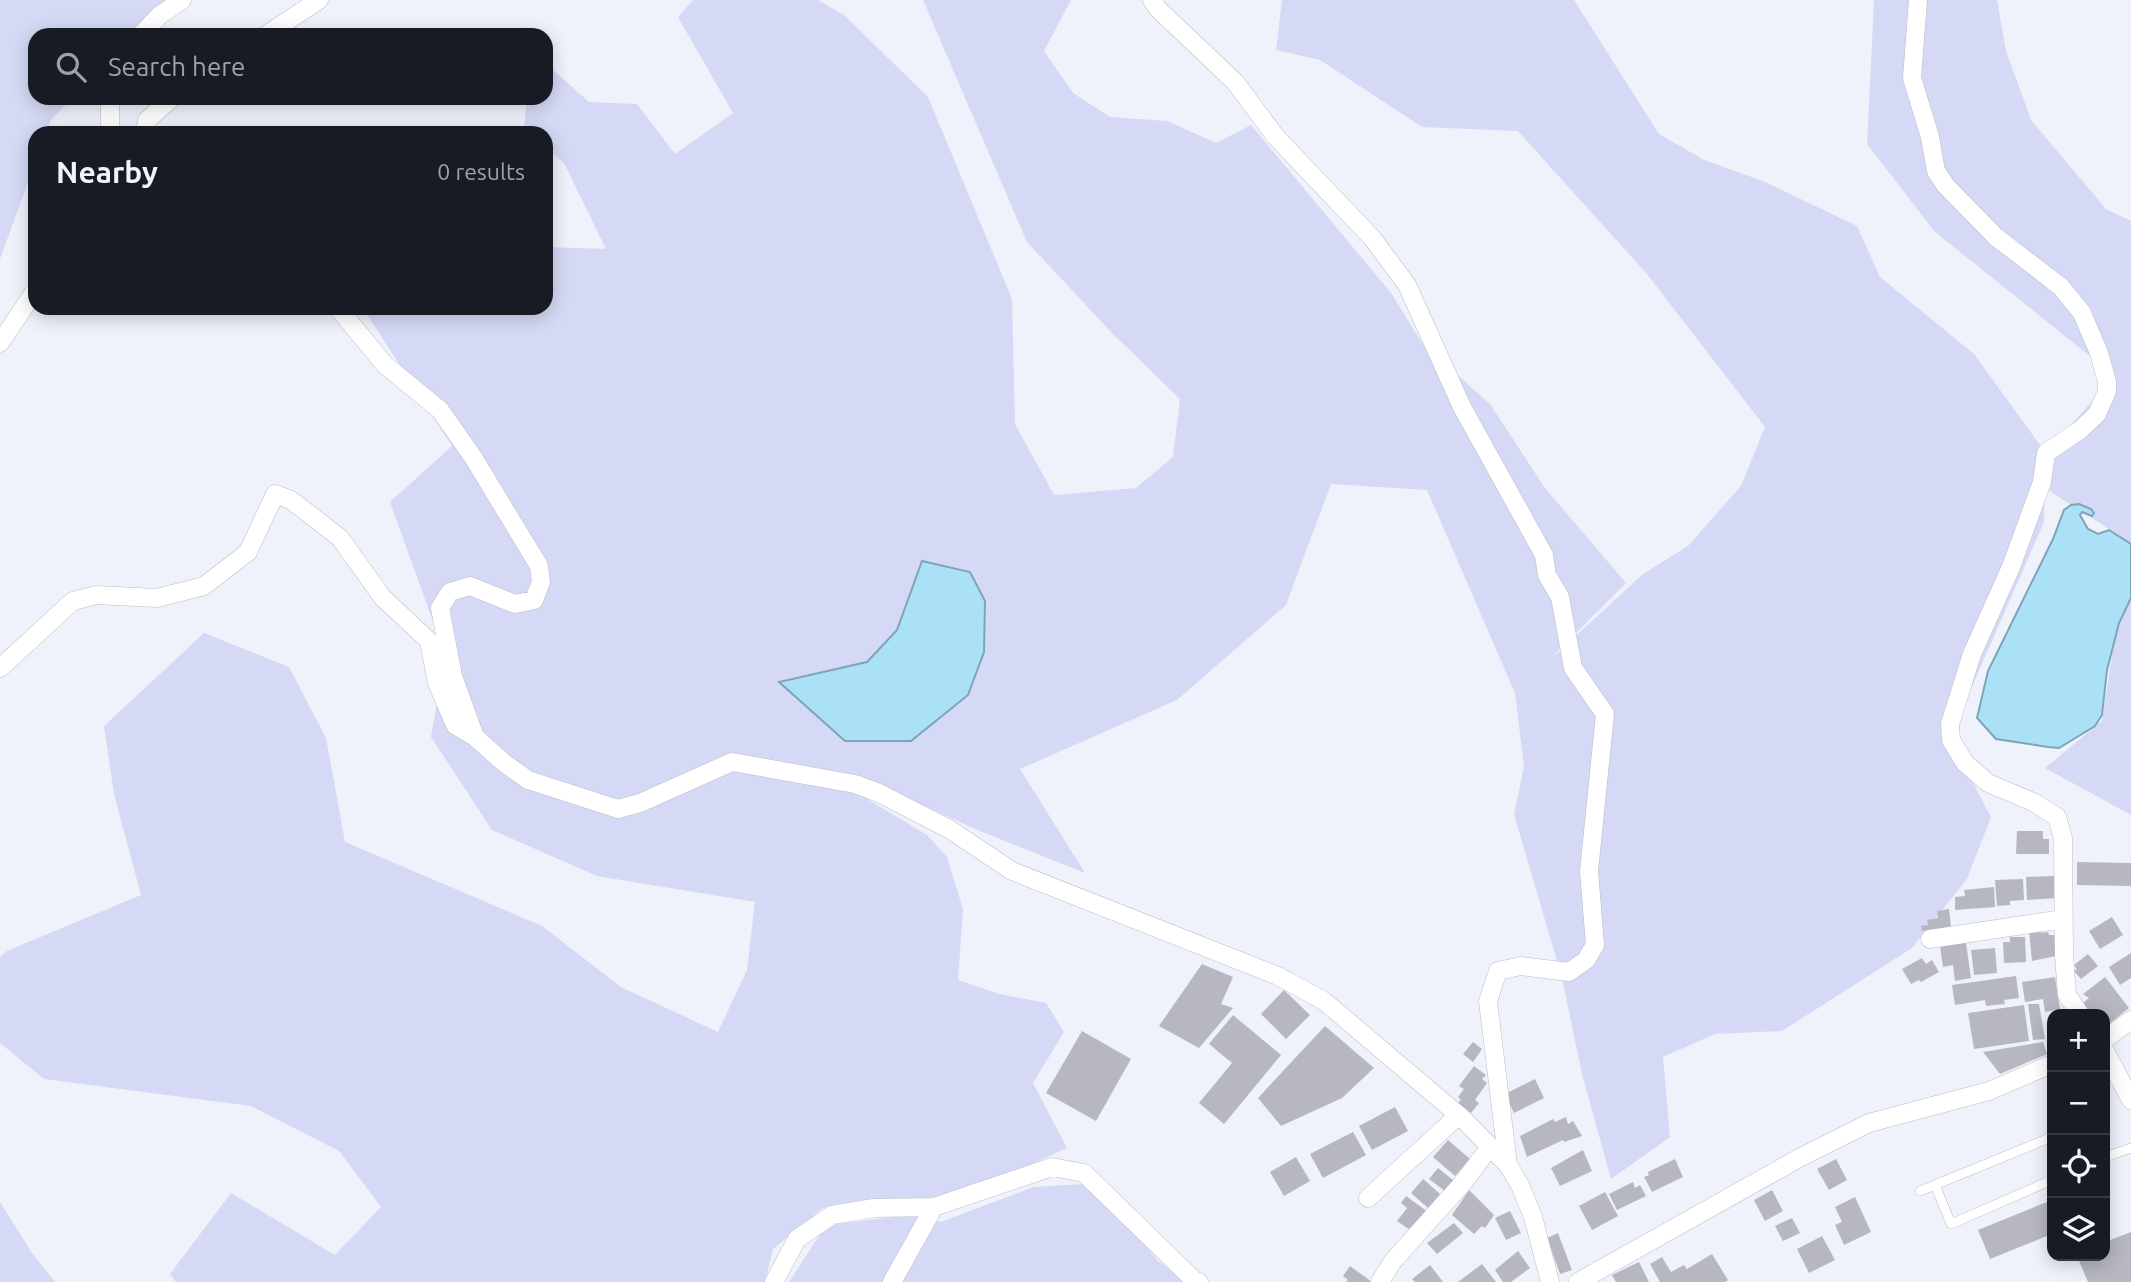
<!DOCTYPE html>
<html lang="en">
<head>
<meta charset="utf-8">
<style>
  :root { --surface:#171b24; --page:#242831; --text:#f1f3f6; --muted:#9ea1a6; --line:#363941 }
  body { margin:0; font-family:Ubuntu,sans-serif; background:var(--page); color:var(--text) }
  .controls { position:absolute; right:21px; bottom:21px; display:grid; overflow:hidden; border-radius:14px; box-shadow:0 4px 18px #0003 }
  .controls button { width:63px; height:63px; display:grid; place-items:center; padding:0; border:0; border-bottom:2px solid var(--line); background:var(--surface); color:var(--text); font:35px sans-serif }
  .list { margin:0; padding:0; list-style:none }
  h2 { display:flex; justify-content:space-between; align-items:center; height:91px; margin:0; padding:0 28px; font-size:30px }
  h2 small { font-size:23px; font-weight:400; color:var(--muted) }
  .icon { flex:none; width:38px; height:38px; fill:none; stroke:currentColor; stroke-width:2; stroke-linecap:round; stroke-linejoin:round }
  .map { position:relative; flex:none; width:2131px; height:1282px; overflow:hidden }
  .search { position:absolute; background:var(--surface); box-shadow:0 4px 18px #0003; left:28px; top:28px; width:525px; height:77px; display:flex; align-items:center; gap:18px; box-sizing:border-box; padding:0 24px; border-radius:21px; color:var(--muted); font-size:26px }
  .panel { position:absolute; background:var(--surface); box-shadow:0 4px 18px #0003; left:28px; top:126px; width:525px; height:189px; border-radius:21px }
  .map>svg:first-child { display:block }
  .green { fill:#d5d9f5 }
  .water { fill:#aae1f6; stroke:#7ea5b5; stroke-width:2 }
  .building { fill:#b6b7c1 }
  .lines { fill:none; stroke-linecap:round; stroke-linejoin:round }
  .service-casing { stroke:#bbbdc7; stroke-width:10 }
  .minor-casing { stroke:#bbbdc7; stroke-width:19 }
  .service { stroke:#fff; stroke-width:9 }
  .minor { stroke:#fff; stroke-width:18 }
</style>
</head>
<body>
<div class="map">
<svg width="2131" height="1282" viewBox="0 0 2131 1282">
  <rect width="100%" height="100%" fill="#eff1fb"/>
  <path class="green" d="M0 0H173L137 35H35V98H73L51 120 46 133H35V163L0 259Z
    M693 0H818L844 15 928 97 1012 299 1015 424 1054 495 1136 488 1173 457 1180 399 1112 333 1027 242 923 0H1071L1044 51 1073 93 1110 117 1167 121 1216 143 1251 125 1391 293 1422 343 1490 404 1545 488 1626 583 1542 667 1643 574 1688 546 1741 486 1765 427 1647 274 1518 131 1422 127 1320 60 1276 50 1282 0H1574L1659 134 1704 160 1763 181 1857 226 1880 277 1974 354 2045 452 2044 522 1971 689 1946 733 1991 817 1967 879 1912 948 1782 1031 1715 1034 1663 1057 1670 1137 1611 1179 1582 1074 1562 978 1514 814 1524 767 1515 693 1427 490 1331 484 1286 605 1177 700 1020 769 1085 873 975 829 865 779 857 793 927 835 947 857 963 909 958 980 999 994 1046 1003 1064 1032 1033 1083 1067 1148 965 1194 823 1208 773 1249 765 1282H176L170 1274 231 1193 335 1255 381 1207 339 1151 251 1106 44 1079 0 1043V957L7 951 141 895 114 794 104 726 204 633 289 667 326 738 345 842 542 926 621 987 718 1032 747 970 755 902 597 876 492 830 431 737 445 655 390 502 452 446 363 308H546V247L606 249 564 163 546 148V133H528L524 130 527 98H546V75L553 70 589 102 637 104 675 154 733 113 678 17Z
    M1874 0H1997L2006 51 2031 120 2106 209 2131 221V543L2051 492 2046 453 2113 378 2106 369 1935 232 1867 144Z
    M2131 590V815L2045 768 2102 721 2114 642Z
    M1084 1184 1131 1226 1157 1260 1185 1282H789L826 1225 920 1214 941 1222 1034 1187Z
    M0 1202 32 1253 55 1282H0Z"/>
  <path class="water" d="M2079 504 2091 509 2094 513 2092 516 2082 512 2080 515 2088 529 2098 534 2109 530 2131 544V598L2119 623 2107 670 2102 715 2095 726 2059 748 2048 747 1996 739 1977 718 1988 671 2053 539 2064 510 2071 505Z
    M922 561 970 572 985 601 984 652 968 695 911 741H845L779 682 867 662 897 630Z"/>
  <path class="building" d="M2017 831H2043V839H2049V854H2016Z
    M2077 862 2131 863V886L2077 885Z
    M2055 876 2057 898 2027 900 2026 877Z
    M2023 879 2024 900 2010 901V905L1997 906 1995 880Z
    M1994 887 1995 907 1955 910V897L1965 896 1964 890Z
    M1949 909 1951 927 1922 931 1921 926 1928 925 1927 920 1938 918 1937 911Z
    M2112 917 2123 935 2100 949 2089 931Z
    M2041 930V933L2048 932 2049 935H2054L2056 956 2032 961 2029 931Z
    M2010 937H2025L2026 962 2004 963 2003 942H2010Z
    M1966 943 1971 978 1955 981 1953 965 1943 967 1940 946Z
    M1995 948 1997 973 1974 975 1971 950Z
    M2131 953V978L2120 985 2109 967Z
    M2088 954 2098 966 2081 979 2074 971 2077 969 2074 965Z
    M1922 958 1926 964 1932 960 1939 972 1921 982 1919 980 1911 984 1902 969Z
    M1202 964 1233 977 1221 1004 1233 1008 1199 1048 1159 1026Z
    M2016 976 2019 998 2004 1000 2005 1004 1986 1006 1985 1000 1955 1005 1952 985Z
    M2055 977 2060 1009 2045 1012 2043 999 2025 1002 2022 982Z
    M2105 977 2129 1008 2105 1027V1014H2086L2079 1006 2089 998 2083 994Z
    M1284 990 1310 1015 1286 1039 1261 1014Z
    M2028 1004H2039L2045 1039 2033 1040Z
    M2024 1005 2029 1041 1974 1049 1968 1013Z
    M1233 1015 1281 1055 1224 1124 1199 1103 1232 1063 1209 1044Z
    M1325 1026 1374 1068 1342 1098 1281 1126 1258 1098Z
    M1082 1031 1131 1059 1096 1121 1046 1093Z
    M1473 1042 1482 1049 1473 1062 1463 1054Z
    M2043 1042 2047 1054 2000 1074 1983 1052Z
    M1474 1066 1486 1075 1482 1079 1487 1083 1475 1100 1479 1103 1471 1113 1458 1103 1461 1100 1458 1097 1464 1089 1459 1086Z
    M1535 1079 1544 1098 1514 1113 1505 1094Z
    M1395 1107 1408 1131 1372 1150 1359 1126Z
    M1566 1117 1568 1124 1573 1121 1582 1136 1564 1142 1563 1140 1527 1157 1520 1136 1553 1119 1555 1122Z
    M1353 1132 1366 1155 1323 1178 1310 1154Z
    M1448 1140 1470 1159 1455 1176 1433 1157Z
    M1583 1150 1592 1171 1560 1186 1551 1168Z
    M1296 1157 1310 1181 1284 1196 1270 1172Z
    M1675 1159 1683 1177 1652 1192 1644 1177 1649 1175 1648 1172Z
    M1836 1159 1847 1180 1829 1190 1817 1169Z
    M1438 1168 1453 1180 1445 1191 1429 1179Z
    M1423 1179 1440 1194 1428 1208 1411 1193Z
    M1633 1182 1635 1188 1640 1185 1646 1196 1617 1210 1609 1194Z
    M1469 1190 1494 1215 1485 1228 1482 1226 1474 1234 1452 1215Z
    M1772 1190 1783 1211 1765 1221 1754 1200Z
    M1605 1192 1618 1216 1592 1230 1579 1206Z
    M1406 1196 1428 1212 1413 1232 1397 1221 1407 1208 1401 1203Z
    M1855 1197 1871 1232 1844 1245 1835 1225 1842 1222 1835 1207Z
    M2052 1200V1234L1990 1259 1978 1230Z
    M1510 1211 1521 1233 1506 1240 1495 1218Z
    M1792 1218 1800 1233 1783 1241 1775 1226Z
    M1454 1223 1463 1233 1437 1254 1427 1243Z
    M2131 1232V1282H2088L2077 1256H2105V1242Z
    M1558 1233 1572 1270 1560 1274 1547 1238Z
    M1822 1236 1835 1260 1809 1273 1797 1249Z
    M1518 1251 1530 1268 1511 1282H1503L1495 1270Z
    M1712 1254 1728 1280 1725 1282H1660L1650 1264 1662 1257 1671 1272 1684 1265 1687 1269Z
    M1639 1262 1649 1282H1616L1612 1275Z
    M1482 1264 1496 1282H1458Z
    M1430 1265 1443 1282H1415L1412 1279Z
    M1350 1266 1372 1282H1346L1348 1280 1343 1276Z"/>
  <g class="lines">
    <defs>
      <path id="service" d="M2105 1157 2131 1148
        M1935 1185 1951 1224 2052 1180
        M1920 1191 2052 1137"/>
      <path id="minor" d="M1152 0 1158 9 1235 82 1276 137 1373 239 1407 285 1462 407 1544 555 1547 575 1560 597 1573 668 1605 714 1589 871 1595 945 1586 960 1569 972 1521 966 1498 971 1488 1001 1508 1165
        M1918 0 1912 78 1930 137 1936 171 1946 186 1996 237 2061 287 2082 313 2099 353 2107 382V391L2097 414 2080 430 2046 453 2042 482 2011 567 1972 654 1950 724 1951 740 1965 763 1988 783 2033 802 2057 817 2063 838 2064 955 2067 995 2080 1014
        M141 35 160 15 182 0
        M266 35 319 0
        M110 133V98
        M145 133 147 120 172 98
        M338 308 385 365 440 410 473 457 539 566 541 582 534 600 515 604 470 586 450 592 440 608 453 676 475 737
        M0 343 35 291
        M0 668 73 601 96 595 157 598 204 586 248 552 275 494 291 500 340 538 383 598 429 641 437 683 455 725 475 737 503 762 528 780 618 809 640 803 732 762 855 784 879 793 949 829 1012 871 1278 976 1324 1001 1462 1118 1508 1165 1520 1185 1533 1217 1550 1282
        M1930 939 2063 919
        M2105 1039 2131 1020
        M2105 1051 2131 1100
        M1368 1198 1459 1115
        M774 1282 797 1239 832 1215 874 1208 934 1207 1052 1167 1084 1173 1194 1280 1199 1282
        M892 1282 934 1207
        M1380 1282 1393 1261 1462 1184 1490 1147
        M1578 1282 1801 1157 1869 1123 1989 1091 2052 1064"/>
    </defs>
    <use href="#service" class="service-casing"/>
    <use href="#minor" class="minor-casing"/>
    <use href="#service" class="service"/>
    <use href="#minor" class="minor"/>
  </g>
</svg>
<div class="controls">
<button>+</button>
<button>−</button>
<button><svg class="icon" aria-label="locate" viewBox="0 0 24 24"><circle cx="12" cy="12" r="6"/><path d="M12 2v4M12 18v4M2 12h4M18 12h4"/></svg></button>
<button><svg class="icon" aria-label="layers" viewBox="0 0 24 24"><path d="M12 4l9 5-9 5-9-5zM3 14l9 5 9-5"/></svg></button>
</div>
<div class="search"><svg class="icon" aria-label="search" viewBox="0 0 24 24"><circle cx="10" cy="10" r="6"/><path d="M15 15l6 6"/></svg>Search here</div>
<section class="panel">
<h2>Nearby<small>0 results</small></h2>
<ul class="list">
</ul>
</section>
</div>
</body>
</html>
